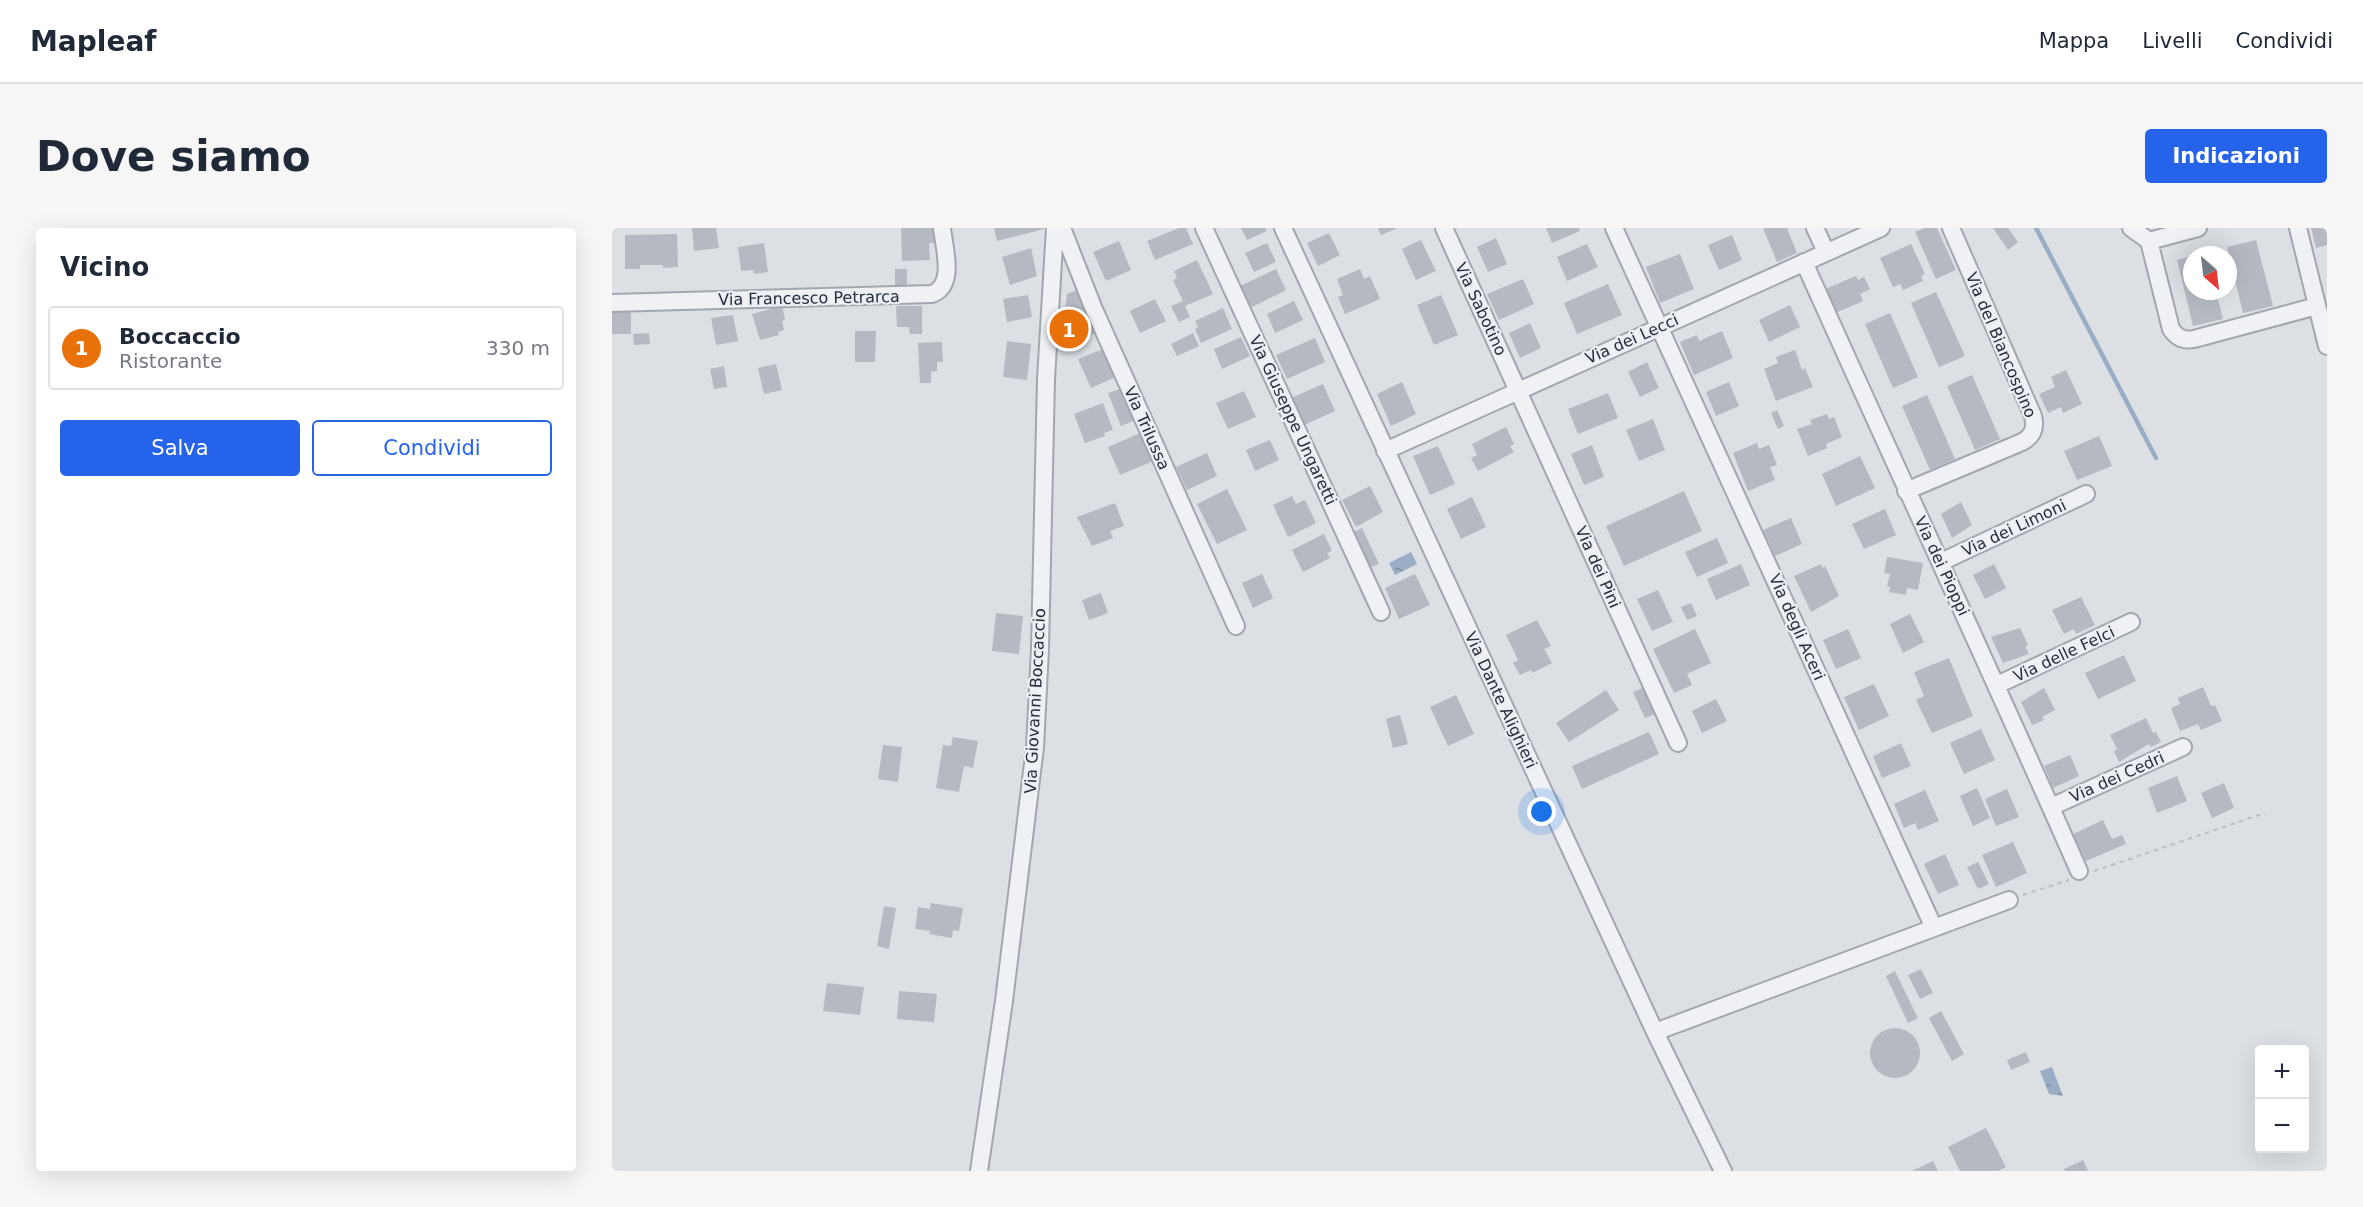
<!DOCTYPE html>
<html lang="it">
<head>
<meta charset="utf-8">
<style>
  :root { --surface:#fff; --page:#f6f6f7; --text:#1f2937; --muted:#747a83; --line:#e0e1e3; --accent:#2563eb }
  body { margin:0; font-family:"DejaVu Sans",sans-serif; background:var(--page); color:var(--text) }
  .controls { position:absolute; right:18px; bottom:18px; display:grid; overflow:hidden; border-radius:6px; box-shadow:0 6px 24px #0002 }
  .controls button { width:54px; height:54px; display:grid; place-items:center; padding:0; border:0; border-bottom:2px solid var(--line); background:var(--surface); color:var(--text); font:30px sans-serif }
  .compass { position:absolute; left:1571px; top:18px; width:54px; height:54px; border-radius:50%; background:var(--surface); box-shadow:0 6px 24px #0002; rotate:152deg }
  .you { position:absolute; left:930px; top:584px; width:21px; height:21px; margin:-15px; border:4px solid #fff; border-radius:50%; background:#1a73e8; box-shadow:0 0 0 9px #1a73e833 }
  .badge { display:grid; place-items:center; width:39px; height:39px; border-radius:50%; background:var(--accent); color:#fff; font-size:20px; font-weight:700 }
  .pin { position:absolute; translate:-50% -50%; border:3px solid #fff; box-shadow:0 2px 6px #0006 }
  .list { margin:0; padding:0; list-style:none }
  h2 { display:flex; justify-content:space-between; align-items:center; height:78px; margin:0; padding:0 24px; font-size:26px }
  h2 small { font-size:20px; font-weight:400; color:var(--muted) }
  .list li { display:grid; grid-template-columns:39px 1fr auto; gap:18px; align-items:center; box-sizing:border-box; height:84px; margin:0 12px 12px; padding:0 12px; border:2px solid var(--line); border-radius:6px }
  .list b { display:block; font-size:22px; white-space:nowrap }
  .list p { margin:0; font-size:20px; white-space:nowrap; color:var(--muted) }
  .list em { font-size:20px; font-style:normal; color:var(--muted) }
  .actions { display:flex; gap:12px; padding:18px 24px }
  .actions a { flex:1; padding:14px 0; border:2px solid var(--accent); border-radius:6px; text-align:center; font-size:21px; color:var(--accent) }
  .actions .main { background:var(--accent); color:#fff }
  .map { position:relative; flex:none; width:1715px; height:943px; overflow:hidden; border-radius:6px }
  header { display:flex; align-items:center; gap:36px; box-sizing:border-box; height:84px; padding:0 30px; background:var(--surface); border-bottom:2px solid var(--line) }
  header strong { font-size:28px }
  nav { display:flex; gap:33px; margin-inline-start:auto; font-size:21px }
  .intro { display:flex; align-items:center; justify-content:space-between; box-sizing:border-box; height:144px; padding:0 36px }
  h1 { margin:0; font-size:42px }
  .button { padding:15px 27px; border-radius:6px; background:var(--accent); color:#fff; font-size:21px; font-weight:700 }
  main { display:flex; gap:36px; padding:0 36px }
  aside { flex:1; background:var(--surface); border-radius:6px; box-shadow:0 6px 24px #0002 }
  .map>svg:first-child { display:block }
  .water { fill:url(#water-ripples) }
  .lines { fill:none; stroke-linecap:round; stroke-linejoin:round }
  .stream { stroke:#99aec4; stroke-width:4.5 }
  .building { fill:#b4b9c2 }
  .minor-casing { stroke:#a2a7af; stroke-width:20 }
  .path { stroke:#bbbec4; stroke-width:2; stroke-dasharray:4.5 4.5; stroke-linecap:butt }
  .minor { stroke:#eff1f4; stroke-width:16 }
  .labels { text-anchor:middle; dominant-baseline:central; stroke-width:4.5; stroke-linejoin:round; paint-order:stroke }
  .street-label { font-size:16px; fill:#272e3b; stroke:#ebeff3 }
</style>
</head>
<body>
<header>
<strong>Mapleaf</strong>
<nav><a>Mappa</a><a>Livelli</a><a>Condividi</a></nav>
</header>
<div class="intro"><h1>Dove siamo</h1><a class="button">Indicazioni</a></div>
<main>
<aside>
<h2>Vicino<small></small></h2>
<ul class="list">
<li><span class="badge" style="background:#e8710a">1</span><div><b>Boccaccio</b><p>Ristorante</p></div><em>330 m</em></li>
</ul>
<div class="actions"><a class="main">Salva</a><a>Condividi</a></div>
</aside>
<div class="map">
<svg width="1715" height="943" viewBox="0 0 1715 943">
  <defs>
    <pattern id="water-ripples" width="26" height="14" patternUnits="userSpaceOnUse" patternTransform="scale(1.5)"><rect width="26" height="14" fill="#99aec4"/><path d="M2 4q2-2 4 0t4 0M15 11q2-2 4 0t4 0" fill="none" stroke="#7d8ea0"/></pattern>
  </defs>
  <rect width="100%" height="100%" fill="#dce0e5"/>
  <path class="water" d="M799 324 805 336 783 347 777 335Z
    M1440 839 1451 868 1437 866 1428 843Z"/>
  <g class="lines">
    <path class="stream" d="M1424 0 1544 230"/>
  </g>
  <path class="building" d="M80 0H104L107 20 82 23Z
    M289 0H324V15H317L318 32 290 33Z
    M382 0H432V1L385 13Z
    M567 0H574L581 16 543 32 535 13Z
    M629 0H653L655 3 635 12Z
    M766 0H786L769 7Z
    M934 0H967L968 3 940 15Z
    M1151 0H1175L1185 25 1165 34Z
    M1313 0H1325L1344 42 1324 51 1303 4Z
    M1381 0H1396L1406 14 1396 22Z
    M1699 0H1715V17L1704 20Z
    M717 5 728 27 706 38 695 15Z
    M65 6 66 39 51 40V37H28V41H13V7Z
    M1120 7 1130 32 1107 42 1096 17Z
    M884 10 895 36 876 44 865 19Z
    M809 12 824 43 804 52 790 21Z
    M1644 12 1661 78 1631 85 1615 19Z
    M507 13 519 42 494 53 481 24Z
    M152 15 156 44 142 46 141 42 129 43 126 19Z
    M655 15 664 34 642 44 633 25Z
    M975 16 986 39 955 53 945 29Z
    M1299 16 1313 46 1309 48 1311 53 1291 62 1288 56 1281 59 1268 30Z
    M419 20 425 48 398 57 390 29Z
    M1068 26 1082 61 1048 75 1034 39Z
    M1580 28V63H1604L1611 91 1581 98 1565 32Z
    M585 32 601 66 573 78 578 89 567 94 559 78 571 73 561 52 565 50 562 43Z
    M283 41H295V58H283Z
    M664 41 674 62 638 80 628 58Z
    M748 41 752 51 758 48 768 71 733 86 726 69 731 67 725 51Z
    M1244 48 1246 52 1252 49 1258 61 1248 66 1251 73 1221 86 1211 62Z
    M911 51 922 76 887 92 875 66Z
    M996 56 1010 87 965 106 952 75Z
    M471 60 487 100 468 117 454 123 449 111 455 66Z
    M1324 64 1353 128 1327 139 1299 75Z
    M416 67 420 89 395 94 391 71Z
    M829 67 846 107 822 117 805 77Z
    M543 71 554 93 528 105 518 83Z
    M682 73 691 92 663 105 655 86Z
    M1178 77 1188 99 1157 114 1147 92Z
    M170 78 173 92 170 93 172 102 166 104 167 107 148 112 140 86Z
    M284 78H310V106H298L297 99H285Z
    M611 80 620 101 589 115 583 101 586 100 583 93Z
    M0 84H19V106H0Z
    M1278 85 1306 149 1281 160 1253 96Z
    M121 87 126 113 104 117 99 90Z
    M918 95 929 120 908 130 897 105Z
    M243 103H264L263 134H243Z
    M1110 103 1121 130 1082 147 1068 114 1085 107 1087 113Z
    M37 105 38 116 22 117 21 106Z
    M581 105 587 118 565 128 559 116Z
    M629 109 638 128 610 141 602 121Z
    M703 110 713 134 675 151 664 127Z
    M395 113 419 116 415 152 391 149Z
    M330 114 331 134H325V143L319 144V155H308L306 115Z
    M493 120 506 148 479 160 466 131Z
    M1183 122 1190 142 1193 140 1201 159 1164 173 1152 141 1166 135 1164 129Z
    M1035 134 1047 160 1028 169 1016 144Z
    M164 136 170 162 152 166 146 140Z
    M112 138 115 159 102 161 98 141Z
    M1454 142 1470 176 1451 185 1449 179 1436 185 1427 166 1443 159 1439 149Z
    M1360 147 1388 211 1363 222 1335 158Z
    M790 154 804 186 779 198 765 166Z
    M1117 154 1127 178 1104 188 1094 164Z
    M711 156 723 183 690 198 677 171Z
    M514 159 526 191 509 198 496 165Z
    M632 163 644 189 616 201 604 175Z
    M996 165 1006 190 966 206 956 181Z
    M1315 167 1343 231 1318 242 1290 178Z
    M491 175 501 202 492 205 493 208 473 215 462 186Z
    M1165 182 1172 198 1166 201 1159 185Z
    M1215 186 1217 191 1222 189 1230 209 1214 216 1215 220 1196 228 1185 201 1200 196 1198 192Z
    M1041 191 1053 222 1027 233 1014 202Z
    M894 199 902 216 898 218 902 224 866 243 859 230 865 227 860 216Z
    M533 203 546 231 508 247 496 219Z
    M1487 208 1500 238 1465 252 1452 223Z
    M658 212 667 232 643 243 634 222Z
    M1145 215 1147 221 1157 217 1165 237 1158 239 1163 252 1136 263 1121 225Z
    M980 217 992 249 972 257 959 226Z
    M826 218 843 256 818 267 801 228Z
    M595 225 605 248 575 262 564 239Z
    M1248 228 1263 260 1224 278 1210 246Z
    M758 258 771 284 744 299 730 272Z
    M615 261 635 302 605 316 585 276Z
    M1072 263 1090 303 1012 338 994 298Z
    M680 268 684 276 693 272 704 295 676 309 661 277Z
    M860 269 874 299 849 311 835 281Z
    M1349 274 1360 297 1340 310 1329 286Z
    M503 275 512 298 498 303 501 310 480 318 465 289Z
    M1273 281 1284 307 1252 321 1240 296Z
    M1179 290 1190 316 1163 328 1151 302Z
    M750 300 767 336 757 340 740 305Z
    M712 306 720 323 715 325 718 330 691 344 680 322Z
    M1105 310 1116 335 1085 349 1073 324Z
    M1275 329 1311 335 1306 362 1295 360 1294 367 1277 364 1278 359 1275 358 1278 346 1272 345Z
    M1129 336 1138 357 1104 372 1095 351Z
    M1209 336 1210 340 1213 338 1227 368 1199 384 1182 348Z
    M1382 336 1394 360 1373 371 1361 347Z
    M650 346 661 370 641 380 630 355Z
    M803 346 818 377 787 391 773 360Z
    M1046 362 1061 394 1040 403 1025 371Z
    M489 365 496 385 477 392 470 372Z
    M1469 369 1483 397 1464 406 1462 401 1452 406 1440 382Z
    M1079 375 1085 388 1075 392 1069 379Z
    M384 385 411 388 407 426 380 423Z
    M1298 386 1312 414 1291 425 1278 396Z
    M925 392 939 418 932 421 940 435 920 445 919 442 908 447 901 435 906 432 894 407Z
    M1408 400 1416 417 1413 418 1417 426 1391 435 1379 409Z
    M1083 401 1099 435 1075 446 1080 457 1062 465 1041 421Z
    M1236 401 1249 430 1224 441 1211 412Z
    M1512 427 1524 453 1486 471 1473 445Z
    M1337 430 1361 488 1320 505 1304 472 1312 468 1302 444Z
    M1262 456 1277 488 1247 502 1232 469Z
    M1591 459 1599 478 1603 477 1610 493 1589 502 1586 496 1568 503 1559 480 1568 476 1566 470Z
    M1031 460 1043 486 1033 490 1021 464Z
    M1432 460 1443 482 1430 489 1432 492 1420 497 1409 474Z
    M994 462 1007 482 957 514 944 495Z
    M844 467 862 506 836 518 818 479Z
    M1104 471 1115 493 1090 505 1080 483Z
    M788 487 796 516 781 520 774 491Z
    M1534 490 1541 505 1544 504 1549 514 1539 519 1537 516 1507 534 1502 523 1505 521 1498 507Z
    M1369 501 1383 532 1352 546 1338 515Z
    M1037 504 1047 526 970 561 960 538Z
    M341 509 366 513 361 540 352 538 347 564 324 560 331 517 339 518Z
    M1289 515 1299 538 1270 550 1261 528Z
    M271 517 290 519 286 554 266 551Z
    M1458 527 1467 548 1441 560 1432 538Z
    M1565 548 1575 573 1545 585 1536 560Z
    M1612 555 1622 580 1600 590 1589 565Z
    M1365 560 1378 590 1361 598 1348 568Z
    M1395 561 1407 589 1384 598 1373 571Z
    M1313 562 1327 593 1306 602 1303 595 1292 600 1282 576Z
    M1491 592 1500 611 1510 607 1514 616 1474 633 1461 606Z
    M1401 614 1415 645 1384 659 1370 627Z
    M1333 626 1347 657 1326 666 1312 636Z
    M1366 634 1377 656 1366 661 1355 639Z
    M319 675 351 680 347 703 341 702 340 710 317 706 318 703 303 701 306 679 318 681Z
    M272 678 284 680 277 721 265 718Z
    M1309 741 1321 765 1308 771 1296 747Z
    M1283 743 1306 790 1296 795 1274 748Z
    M215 755 252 759 248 787 211 783Z
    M287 763 325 766 322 794 285 791Z
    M1329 783 1352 826 1340 833 1317 790Z
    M1258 825a25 25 0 1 1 50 0a25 25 0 1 1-50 0Z
    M1414 824 1418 834 1399 842 1395 832Z
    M1374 900 1394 939 1386 943H1348L1336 919Z
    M1471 932 1476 943H1453L1452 941Z
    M1321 933 1326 943H1300Z"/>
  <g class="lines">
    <defs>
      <path id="minor" d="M450 0 481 79 624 398
        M592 0 769 384
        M671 0 1043 804 1111 943
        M832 0 1066 515
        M1002 0 1322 700
        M1203 0 1214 24
        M1519 0 1537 13 1559 101C1565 110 1572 113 1582 111L1705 78
        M1686 0 1715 118
        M1537 13 1586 0
        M1192 34C1283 237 1377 439 1467 643
        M0 75 320 66C344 57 332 20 330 0
        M773 223 1269 0
        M1294 263 1410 214C1421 208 1424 200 1421 188L1339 0
        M1329 334 1474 266
        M1385 457 1519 394
        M1439 579 1571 519
        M1043 804 1397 672
        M367 943 392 773 423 519 428 421 434 151 443 0"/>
    </defs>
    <use href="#minor" class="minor-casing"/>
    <path class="path" d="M1482 643 1653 585
      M1411 667 1457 652"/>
    <use href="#minor" class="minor"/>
  </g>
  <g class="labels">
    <g class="street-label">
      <text transform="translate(197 70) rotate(-1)">Via Francesco Petrarca</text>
      <text transform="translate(869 81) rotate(65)">Via Sabotino</text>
      <text transform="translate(1020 111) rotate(-24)">Via dei Lecci</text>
      <text transform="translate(1389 117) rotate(67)">Via del Biancospino</text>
      <text transform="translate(681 192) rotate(65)">Via Giuseppe Ungaretti</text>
      <text transform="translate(535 200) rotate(66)">Via Trilussa</text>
      <text transform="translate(1402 300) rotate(-25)">Via dei Limoni</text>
      <text transform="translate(1330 338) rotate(65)">Via dei Pioppi</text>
      <text transform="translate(986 339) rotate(66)">Via dei Pini</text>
      <text transform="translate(1185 399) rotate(66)">Via degli Aceri</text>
      <text transform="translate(1452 426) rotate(-25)">Via delle Felci</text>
      <text transform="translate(889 472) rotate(65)">Via Dante Alighieri</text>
      <text transform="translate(423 473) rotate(-87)">Via Giovanni Boccaccio</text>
      <text transform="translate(1505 549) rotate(-24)">Via dei Cedri</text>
    </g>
  </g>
</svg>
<div class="controls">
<button>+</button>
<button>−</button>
</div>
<svg class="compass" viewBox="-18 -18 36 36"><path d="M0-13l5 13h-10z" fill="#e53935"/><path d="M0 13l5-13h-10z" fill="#747a83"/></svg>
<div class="you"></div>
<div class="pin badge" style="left:457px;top:101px;background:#e8710a">1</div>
</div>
</main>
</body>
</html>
